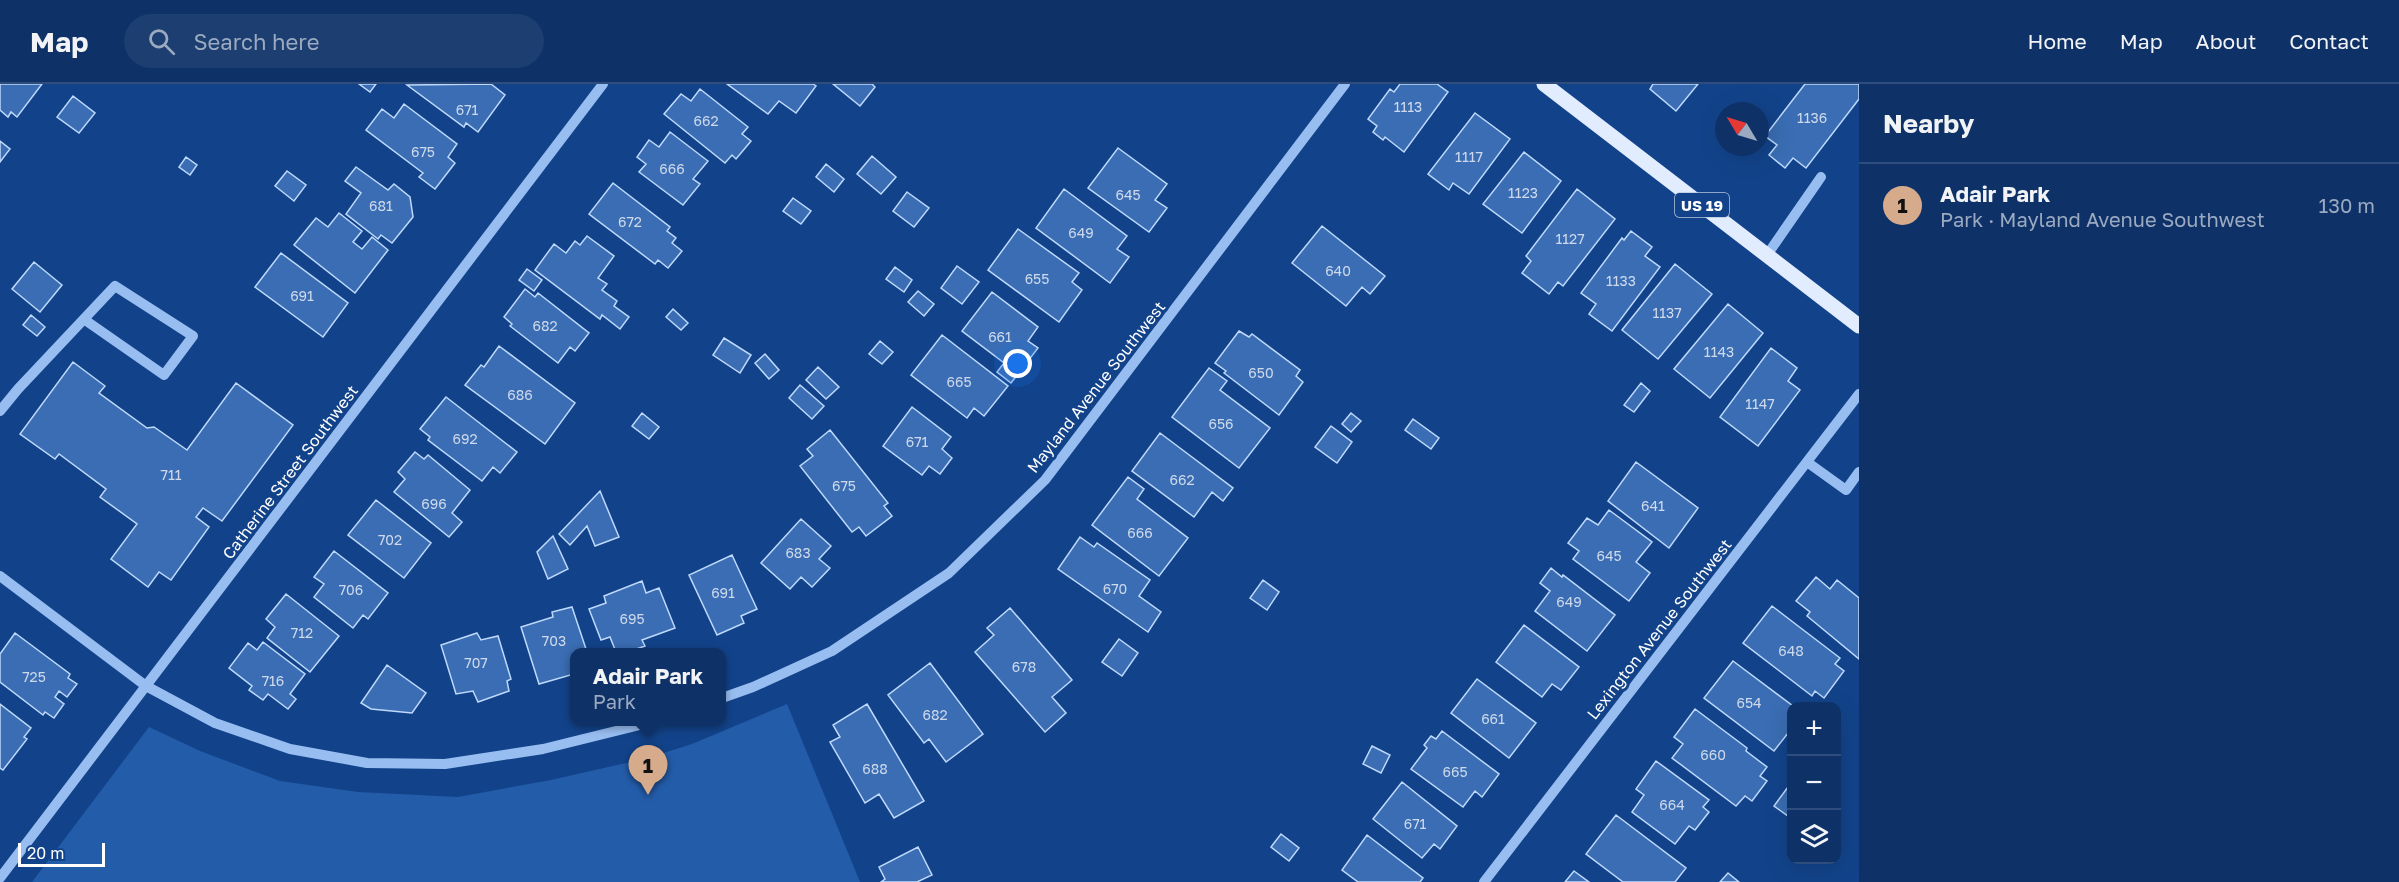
<!DOCTYPE html>
<html lang="en">
<head>
<meta charset="utf-8">
<style>
  :root { --surface:#0e3268; --page:#1c3e71; --text:#f1f3f6; --muted:#9baac0; --line:#2e4d7c; --accent:#d6ab8b }
  body { margin:0; font-family:"Golos Text",sans-serif; background:var(--page); color:var(--text) }
  .controls { position:absolute; right:18px; bottom:18px; display:grid; overflow:hidden; border-radius:12px; box-shadow:0 6px 24px #0002 }
  .controls button { width:54px; height:54px; display:grid; place-items:center; padding:0; border:0; border-bottom:2px solid var(--line); background:var(--surface); color:var(--text); font:30px sans-serif }
  .compass { position:absolute; left:1715px; top:18px; width:54px; height:54px; border-radius:50%; background:var(--surface); box-shadow:0 6px 24px #0002; rotate:308deg }
  .scale { position:absolute; left:18px; bottom:15px; width:87px; box-sizing:border-box; padding-left:6px; border:3px solid #fff; border-top:0; font-size:16px; line-height:21px; white-space:nowrap; color:#fff; -webkit-text-stroke:4px #12438a; paint-order:stroke }
  .you { position:absolute; left:1018px; top:280px; width:21px; height:21px; margin:-15px; border:4px solid #fff; border-radius:50%; background:#1a73e8; box-shadow:0 0 0 9px #1a73e833 }
  .badge { display:grid; place-items:center; width:39px; height:39px; border-radius:50%; background:var(--accent); color:#111; font-size:20px; font-weight:700 }
  .pin { position:absolute; translate:-50% -50px; filter:drop-shadow(0 2px 3px #0008) }
  .pin::after { content:''; position:absolute; top:32px; width:21px; height:18px; background:inherit; clip-path:polygon(0 0,100% 0,50% 100%) }
  .popup { position:absolute; left:570px; top:564px; width:156px; height:78px; box-sizing:border-box; display:grid; place-content:center; border-radius:12px; background:var(--surface); filter:drop-shadow(0 2px 4px #0005); font-size:20px; white-space:nowrap; color:var(--muted) }
  .popup b { font-size:22px; color:var(--text) }
  .popup::after { content:''; position:absolute; left:50%; top:100%; margin-left:-12px; border:12px solid transparent; border-top-color:var(--surface) }
  .list { margin:0; padding:0; list-style:none }
  h2 { display:flex; justify-content:space-between; align-items:center; height:78px; margin:0; padding:0 24px; font-size:26px }
  h2 small { font-size:20px; font-weight:400; color:var(--muted) }
  .list li { display:grid; grid-template-columns:39px 1fr auto; gap:18px; align-items:center; box-sizing:border-box; height:84px; padding:0 24px; border-top:2px solid var(--line) }
  .list b { display:block; font-size:22px; white-space:nowrap }
  .list p { margin:0; font-size:20px; white-space:nowrap; color:var(--muted) }
  .list em { font-size:20px; font-style:normal; color:var(--muted) }
  .icon { flex:none; width:33px; height:33px; fill:none; stroke:currentColor; stroke-width:2; stroke-linecap:round; stroke-linejoin:round }
  .map { position:relative; flex:none; width:1859px; height:798px; overflow:hidden }
  header { display:flex; align-items:center; gap:36px; box-sizing:border-box; height:84px; padding:0 30px; background:var(--surface); border-bottom:2px solid var(--line) }
  header strong { font-size:28px }
  nav { display:flex; gap:33px; margin-inline-start:auto; font-size:21px }
  .search { width:420px; height:54px; background:var(--page); display:flex; align-items:center; gap:15px; box-sizing:border-box; padding:0 21px; border-radius:33px; color:var(--muted); font-size:22px }
  main { display:flex }
  aside { flex:1; background:var(--surface) }
  .map>svg:first-child { display:block }
  .green { fill:#235ca9 }
  .building { fill:#3a6db3; stroke:#bed9fc; stroke-width:1.5 }
  .lines { fill:none; stroke-linecap:round; stroke-linejoin:round }
  .minor { stroke:#98bef1; stroke-width:10 }
  .major { stroke:#e1ecff; stroke-width:15 }
  .labels { text-anchor:middle; dominant-baseline:central; stroke-width:6; stroke-linejoin:round; paint-order:stroke }
  .number-label { font-size:14px; fill:#cedaec }
  .shield { fill:#12438a; stroke:#b8c7dc; stroke-width:1.5 }
  .shield-label { font-size:15px; font-weight:bold; fill:#fff }
  .street-label { font-size:16px; fill:#fff; stroke:#12438a }
</style>
</head>
<body>
<header>
<strong>Map</strong>
<div class="search"><svg class="icon" aria-label="search" viewBox="0 0 24 24"><circle cx="10" cy="10" r="6"/><path d="M15 15l6 6"/></svg>Search here</div>
<nav><a>Home</a><a>Map</a><a>About</a><a>Contact</a></nav>
</header>
<main>
<div class="map">
<svg width="1859" height="798" viewBox="0 0 1859 798">
  <rect width="100%" height="100%" fill="#12438a"/>
  <path class="green" d="M787 620 860 798H32L149 643 200 667 280 697 358 708 458 713 551 696 648 674 692 660Z"/>
  <path class="building" d="M0 0H42L17 33 11 28 8 33 0 26Z
    M359 0H376L370 8Z
    M491 0 505 11 478 48 466 39 464 43 407 1Z
    M727 0H813L816 2 796 29 779 17 768 30Z
    M833 0H872L875 3 860 22Z
    M1400 0H1437L1448 8 1404 68 1385 53 1383 56 1373 48 1377 42 1368 35 1390 5 1394 8Z
    M1653 0H1698L1676 27 1650 5Z
    M1805 0H1859V15L1806 84 1793 74 1785 84 1769 71 1777 61 1765 52Z
    M700 5 748 43 742 50 751 57 736 75 732 71 725 79 664 30 681 10 691 17Z
    M73 12 95 29 79 49 57 33Z
    M404 20 457 60 448 73 455 79 435 105 419 93 423 89 366 46 382 25 394 34Z
    M1475 29 1510 55 1469 110 1453 99 1449 106 1428 90Z
    M670 48 708 77 693 95 700 100 683 121 639 88 646 80 637 73 649 56 659 63Z
    M0 57 10 65 0 78Z
    M1118 64 1167 100 1155 116 1167 124 1149 148 1088 104Z
    M1524 68 1561 97 1522 149 1483 120Z
    M872 72 896 93 881 110 857 90Z
    M186 73 197 81 190 91 179 83Z
    M826 80 844 95 834 108 816 93Z
    M356 83 388 106 394 100 410 113 413 133 392 159 381 151 378 155 346 130 361 109 345 97Z
    M287 87 306 101 294 117 275 102Z
    M613 99 670 143 667 147 676 154 672 159 682 167 668 184 658 176 655 180 589 130Z
    M1064 105 1127 152 1117 165 1129 173 1110 199 1036 144Z
    M1577 105 1615 135 1563 202 1558 198 1549 210 1522 189 1531 177 1526 172Z
    M907 108 929 124 914 143 893 127Z
    M793 114 811 127 801 140 783 127Z
    M339 129 362 147 353 158 362 165 372 153 388 166 355 209 294 161 316 134 328 143Z
    M1322 142 1385 192 1370 210 1362 203 1346 222 1292 179Z
    M1018 145 1079 189 1072 198 1082 206 1059 238 988 186Z
    M1631 147 1652 163 1645 172 1660 183 1612 247 1589 230 1596 220 1581 209 1622 154 1624 156Z
    M587 152 614 172 598 194 607 200 602 206 617 217 614 222 629 233 620 245 602 231 600 235 535 186 554 160 566 169 575 157 580 161Z
    M281 169 348 219 323 253 255 203Z
    M34 178 62 201 40 228 12 205Z
    M1675 180 1712 210 1658 275 1622 246Z
    M957 182 979 198 962 220 941 204Z
    M895 183 912 196 904 208 886 195Z
    M527 185 542 196 534 207 519 196Z
    M525 205 535 213 538 209 589 249 575 267 570 263 558 279 510 242 512 240 504 233Z
    M918 207 934 220 924 232 908 218Z
    M992 208 1038 243 1028 257 1038 264 1011 299 997 288 1004 279 962 247Z
    M1728 220 1763 249 1710 314 1674 285Z
    M673 225 688 239 681 246 666 233Z
    M31 231 45 243 37 252 23 241Z
    M1239 247 1249 253 1252 250 1300 286 1296 292 1303 298 1279 331 1224 289 1226 287 1215 279Z
    M942 251 1008 302 984 332 974 324 967 334 911 291Z
    M724 254 751 271 740 289 713 271Z
    M880 257 893 268 882 280 869 270Z
    M499 262 575 319 545 360 465 301 481 281 484 283Z
    M1771 264 1797 284 1788 297 1800 306 1758 362 1720 333Z
    M765 270 779 286 769 295 755 279Z
    M73 278 105 302 99 309 147 344 154 343 187 366 236 299 293 341 222 437 203 424 196 433 209 443 171 496 159 488 148 503 111 475 137 440 100 413 106 405 59 370 55 375 20 350Z
    M818 283 839 303 826 315 806 296Z
    M1209 284 1227 297 1220 306 1270 344 1239 384 1172 333Z
    M1641 299 1650 307 1634 328 1624 321Z
    M800 301 824 322 812 335 789 314Z
    M446 313 517 368 500 389 493 383 482 397 428 356 430 353 420 345Z
    M912 323 951 353 942 365 952 374 940 390 929 382 922 391 883 362Z
    M642 329 659 343 649 355 632 342Z
    M1351 329 1361 337 1351 348 1342 340Z
    M1413 335 1439 354 1431 365 1405 346Z
    M1331 342 1352 358 1337 379 1315 363Z
    M830 346 888 419 884 422 892 432 866 452 859 443 852 448 800 382 813 372 807 365Z
    M1160 349 1233 404 1223 417 1212 408 1194 433 1132 387Z
    M415 368 424 375 428 371 470 406 452 429 462 438 449 453 394 408 405 395 398 388Z
    M1636 378 1698 424 1669 464 1608 417Z
    M1128 393 1144 405 1137 415 1188 454 1159 492 1092 441Z
    M600 407 619 453 595 462 587 442 570 461 559 450Z
    M376 416 431 459 404 494 348 451Z
    M1609 426 1652 458 1636 478 1650 489 1629 517 1573 475 1579 467 1568 459 1587 434 1598 441Z
    M801 435 831 462 819 475 830 484 812 503 801 493 790 505 761 479Z
    M553 452 568 485 548 495 537 468Z
    M1080 453 1094 463 1097 459 1150 496 1139 512 1161 528 1148 548 1058 485Z
    M334 467 388 509 368 535 363 531 353 544 314 513 324 500 314 493Z
    M732 471 757 525 741 532 744 539 717 551 689 491Z
    M1551 484 1562 493 1563 491 1615 531 1587 567 1535 527 1550 507 1540 499Z
    M1816 493 1830 505 1837 496 1859 514V575L1807 532 1810 528 1796 517Z
    M1263 496 1279 508 1267 526 1250 514Z
    M642 497 646 509 659 504 675 544 642 556 645 562 628 568H616L610 553 601 556 589 525 606 519 604 512Z
    M286 510 339 552 310 588 267 554 275 543 266 535Z
    M1772 522 1840 574 1835 580 1844 587 1824 614 1815 607 1812 612 1743 559Z
    M572 523 587 568H574V577L571 578 574 590 539 600 521 543 553 533 552 528Z
    M1010 524 1072 596 1052 613 1066 629 1045 648 975 568 994 551 987 544Z
    M1524 541 1579 583 1561 606 1552 600 1542 613 1496 578Z
    M15 549 70 590 68 594 77 600 67 613 59 607 55 613 64 620 54 634 45 628 43 631 0 598V570Z
    M477 549 481 556 498 552 511 595 507 597 509 607 478 618 473 607 456 610 441 561Z
    M1119 555 1138 569 1122 592 1102 578Z
    M263 558 305 590 290 610 296 615 288 625 268 610 263 616 249 606 252 602 229 584 248 559 257 566Z
    M1733 577 1793 622H1792V644L1774 667 1704 614Z
    M930 579 983 650 946 678 929 655 924 659 888 611Z
    M387 581 426 609 412 629 371 625 361 619Z
    M1477 595 1536 639 1509 674 1451 629Z
    M0 620 31 644 24 653 27 655 3 686 0 684Z
    M867 620 924 717 894 734 879 710 865 719 830 658 840 653 833 641Z
    M1695 625 1747 664 1746 667 1767 683 1760 692 1767 697 1752 717 1745 712 1736 722 1672 674 1683 660 1674 653Z
    M1442 647 1499 690 1482 713 1475 707 1463 723 1411 685 1427 664 1424 661 1431 652 1436 655Z
    M1372 662 1390 671 1381 689 1363 680Z
    M1656 677 1709 716 1703 723 1709 728 1695 746 1689 742 1675 760 1632 728 1644 711 1636 705Z
    M1402 698 1457 742 1440 765 1434 760 1422 774 1373 735Z
    M1791 699 1792 700V735L1774 722Z
    M1616 731 1686 784 1675 798H1623L1586 770Z
    M1281 750 1299 764 1289 777 1271 763Z
    M1367 751 1423 794 1420 798H1358L1342 786Z
    M918 763 932 791 917 798H881L885 795 879 783Z
    M1574 787 1589 798H1565Z
    M1728 789 1739 798H1720Z"/>
  <g class="lines">
    <path class="minor" d="M1767 171 1821 93
      M0 327 18 305 115 202 193 252 164 291 85 236
      M1807 378 1846 406 1859 388
      M0 492 146 602 215 639 290 665 367 679 445 680 543 665 652 638
      M722 614 753 603 832 567 949 489 1045 396 1345 0
      M0 794 603 0
      M1484 798 1859 310"/>
    <path class="major" d="M1544 0 1859 242"/>
  </g>
  <g class="labels">
    <g class="number-label">
      <text x="1408" y="22">1113</text>
      <text x="467" y="25">671</text>
      <text x="1812" y="33">1136</text>
      <text x="706" y="36">662</text>
      <text x="423" y="67">675</text>
      <text x="1469" y="72">1117</text>
      <text x="672" y="84">666</text>
      <text x="1523" y="108">1123</text>
      <text x="1128" y="110">645</text>
      <text x="381" y="121">681</text>
      <text x="630" y="137">672</text>
      <text x="1081" y="148">649</text>
      <text x="1570" y="154">1127</text>
      <text x="1338" y="186">640</text>
      <text x="1037" y="194">655</text>
      <text x="1621" y="196">1133</text>
      <text x="302" y="211">691</text>
      <text x="1667" y="228">1137</text>
      <text x="545" y="241">682</text>
      <text x="1000" y="252">661</text>
      <text x="1719" y="267">1143</text>
      <text x="1261" y="288">650</text>
      <text x="959" y="297">665</text>
      <text x="520" y="310">686</text>
      <text x="1760" y="319">1147</text>
      <text x="1221" y="339">656</text>
      <text x="465" y="354">692</text>
      <text x="917" y="357">671</text>
      <text x="171" y="390">711</text>
      <text x="1182" y="395">662</text>
      <text x="844" y="401">675</text>
      <text x="434" y="419">696</text>
      <text x="1653" y="421">641</text>
      <text x="1140" y="448">666</text>
      <text x="390" y="455">702</text>
      <text x="798" y="468">683</text>
      <text x="1609" y="471">645</text>
      <text x="1115" y="504">670</text>
      <text x="351" y="505">706</text>
      <text x="723" y="508">691</text>
      <text x="1569" y="517">649</text>
      <text x="632" y="534">695</text>
      <text x="302" y="548">712</text>
      <text x="554" y="556">703</text>
      <text x="1791" y="566">648</text>
      <text x="476" y="578">707</text>
      <text x="1024" y="582">678</text>
      <text x="34" y="592">725</text>
      <text x="273" y="596">716</text>
      <text x="1749" y="618">654</text>
      <text x="935" y="630">682</text>
      <text x="1493" y="634">661</text>
      <text x="1713" y="670">660</text>
      <text x="875" y="684">688</text>
      <text x="1455" y="687">665</text>
      <text x="1672" y="720">664</text>
      <text x="1415" y="739">671</text>
    </g>
    <rect class="shield" x="1675" y="109" width="54" height="24" rx="4.5"/>
    <g class="shield-label">
      <text x="1702" y="121">US 19</text>
    </g>
    <g class="street-label">
      <text transform="translate(1096 303) rotate(-52)">Mayland Avenue Southwest</text>
      <text transform="translate(290 388) rotate(-53)">Catherine Street Southwest</text>
      <text transform="translate(1659 545) rotate(-52)">Lexington Avenue Southwest</text>
    </g>
  </g>
</svg>
<div class="controls">
<button>+</button>
<button>−</button>
<button><svg class="icon" aria-label="layers" viewBox="0 0 24 24"><path d="M12 4l9 5-9 5-9-5zM3 14l9 5 9-5"/></svg></button>
</div>
<svg class="compass" viewBox="-18 -18 36 36"><path d="M0-13l5 13h-10z" fill="#e53935"/><path d="M0 13l5-13h-10z" fill="#9baac0"/></svg>
<div class="scale">20 m</div>
<div class="you"></div>
<div class="pin badge" style="left:648px;top:711px">1</div>
<div class="popup"><b>Adair Park</b>Park</div>
</div>
<aside>
<h2>Nearby<small></small></h2>
<ul class="list">
<li><span class="badge">1</span><div><b>Adair Park</b><p>Park · Mayland Avenue Southwest</p></div><em>130 m</em></li>
</ul>
</aside>
</main>
</body>
</html>
